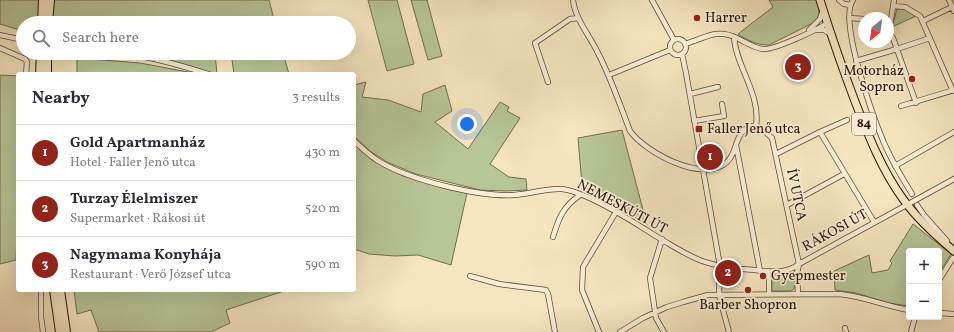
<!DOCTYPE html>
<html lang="en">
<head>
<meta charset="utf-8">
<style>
  :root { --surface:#fff; --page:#f7f7f7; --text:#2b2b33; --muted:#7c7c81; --line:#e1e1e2; --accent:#8f2418 }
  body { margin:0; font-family:Vollkorn,serif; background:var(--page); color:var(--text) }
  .controls { position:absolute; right:12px; bottom:12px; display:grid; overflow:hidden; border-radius:4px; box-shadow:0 4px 16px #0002 }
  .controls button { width:36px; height:36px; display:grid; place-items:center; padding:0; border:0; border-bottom:1px solid var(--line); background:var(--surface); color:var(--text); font:20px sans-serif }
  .compass { position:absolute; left:858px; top:12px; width:36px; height:36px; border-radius:50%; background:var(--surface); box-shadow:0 4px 16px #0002; rotate:209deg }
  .you { position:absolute; left:467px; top:124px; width:14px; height:14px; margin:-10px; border:3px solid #fff; border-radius:50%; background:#1a73e8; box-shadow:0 0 0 6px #1a73e833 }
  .badge { display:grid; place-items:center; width:26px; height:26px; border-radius:50%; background:var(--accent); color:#fff; font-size:13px; font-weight:700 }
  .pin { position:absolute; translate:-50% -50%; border:2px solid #fff; box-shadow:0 1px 4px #0006 }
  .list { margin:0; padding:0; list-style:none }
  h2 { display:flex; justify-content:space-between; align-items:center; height:52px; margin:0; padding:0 16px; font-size:17px }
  h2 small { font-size:13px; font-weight:400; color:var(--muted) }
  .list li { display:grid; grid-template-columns:26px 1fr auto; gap:12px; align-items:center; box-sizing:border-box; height:56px; padding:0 16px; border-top:1px solid var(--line) }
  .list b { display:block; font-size:15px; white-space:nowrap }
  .list p { margin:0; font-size:13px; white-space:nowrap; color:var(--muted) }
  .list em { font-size:13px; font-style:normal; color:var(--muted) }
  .icon { flex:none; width:22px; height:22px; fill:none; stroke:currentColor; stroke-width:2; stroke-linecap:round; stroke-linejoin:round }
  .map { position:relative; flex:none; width:954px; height:332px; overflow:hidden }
  .search { position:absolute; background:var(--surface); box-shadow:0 4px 16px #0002; left:16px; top:16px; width:340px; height:44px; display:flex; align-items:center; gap:10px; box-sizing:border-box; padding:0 14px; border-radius:22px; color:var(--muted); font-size:15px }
  .panel { position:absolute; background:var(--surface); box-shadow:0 4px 16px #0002; left:16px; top:72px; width:340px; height:220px; border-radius:4px }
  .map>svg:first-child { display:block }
  .green { fill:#b7c697; stroke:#706d50 }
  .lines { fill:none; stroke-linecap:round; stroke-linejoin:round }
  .minor-casing { stroke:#5c4838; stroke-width:6 }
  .primary-casing { stroke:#29140a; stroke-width:9 }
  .trunk-casing { stroke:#29140a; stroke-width:10 }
  .minor { stroke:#f9efd6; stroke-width:4.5 }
  .primary { stroke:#f6e6c0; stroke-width:7 }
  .trunk { stroke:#f6e6c0; stroke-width:8 }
  .poi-dot { fill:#8f2418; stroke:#f9efd6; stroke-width:1.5 }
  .labels { text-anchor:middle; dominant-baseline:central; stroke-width:3.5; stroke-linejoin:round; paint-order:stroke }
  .shield { fill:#f9efd6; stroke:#675647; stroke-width:1 }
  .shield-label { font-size:13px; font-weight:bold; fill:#29140a }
  .poi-label { font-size:14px; fill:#29140a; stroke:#f9efd6; text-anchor:start }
  .street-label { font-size:14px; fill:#29140a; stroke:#f9efd6 }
</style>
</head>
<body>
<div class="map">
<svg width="954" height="332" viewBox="0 0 954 332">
  <rect width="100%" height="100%" fill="#f6e6c0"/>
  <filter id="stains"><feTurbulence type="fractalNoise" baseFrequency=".005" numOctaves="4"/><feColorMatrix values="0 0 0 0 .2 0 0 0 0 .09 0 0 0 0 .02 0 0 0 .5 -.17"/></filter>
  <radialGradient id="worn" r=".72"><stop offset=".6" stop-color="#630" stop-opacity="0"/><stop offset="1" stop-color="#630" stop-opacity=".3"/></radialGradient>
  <path class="green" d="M0 0H269L275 23H23V31L0 24Z
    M368 0H397L414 64 387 71Z
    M411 0H427L442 56 428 60Z
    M769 0H817C819 9 821 14 815 22L769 45C757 45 747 40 738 34L773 7Z
    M903 8 916 16 892 27 897 9Z
    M141 53H215L217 74Z
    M231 53H283L289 74H234Z
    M77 58 140 63 199 74H77Z
    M0 75 18 76V217L16 260 0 264Z
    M366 82 362 97 388 100 421 112 423 94 445 85 452 111 435 122 468 149 500 102 509 107 507 111 520 118 490 164 509 177 526 179 527 190 506 191 480 190 416 174 389 163 371 152 354 136V85Z
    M622 130 647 225 582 185 578 138Z
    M354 143 372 160 403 176 467 193 451 265 418 255 395 256 369 254 354 249Z
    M913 224 951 254 939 273V251H909V306L888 303 856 293 835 290 834 271 869 255 872 273 888 270 892 263 890 261Z
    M772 273H789L795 276 794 289 791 291H772Z
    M74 290H287L226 310 230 323 211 332H99L91 310 77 314Z"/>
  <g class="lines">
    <defs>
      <path id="minor" d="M573 0C575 19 590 36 598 53 611 78 620 105 630 131 645 152 703 184 727 162 738 152 734 134 749 127 758 122 766 133 772 138L799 264 797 273 798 294
        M652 0 674 40
        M839 0 844 4 850 5
        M853 0C838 21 874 119 884 143 892 161 902 178 912 194
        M949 0 954 11
        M893 6 905 7 920 16 953 91
        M849 18 864 19
        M923 21 952 7
        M888 28 891 20 894 0
        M809 30 820 19 823 10
        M816 30H824L831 34
        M888 31 893 38 916 103
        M0 35 23 40
        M734 37C736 67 761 94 756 126
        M670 47a8 8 0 1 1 16 0a8 8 0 1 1-16 0Z
        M685 44C705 38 716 28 737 38 745 42 754 48 763 49 775 50 816 30 828 23
        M0 48 25 59 27 62 26 74
        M122 53C151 57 180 65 208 74
        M682 54 686 73 720 266 719 295 729 332
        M856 61 897 49 930 38
        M609 75 670 50
        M548 82 535 43 570 19 578 18
        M690 94 718 87
        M901 106 954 90
        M694 121 724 116 722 104
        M820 132 874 222
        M354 141C362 148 370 156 380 162 411 180 478 197 514 195 530 194 546 188 562 189 570 190 578 193 585 196 611 207 635 223 659 238 673 246 686 255 702 261 719 267 737 269 755 270 769 272 787 274 799 264L954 179
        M736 145 760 271
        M776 154 820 132 847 120
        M895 166 954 132
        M787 205 844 174
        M917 205 924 215 947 241
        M553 237C559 217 563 207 580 195
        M662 239 650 278 656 318 664 332
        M470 276 499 284 546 290 548 294 555 332
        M939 280 953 258
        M41 290V316L43 332
        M769 294V271
        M939 313 954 314
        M845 328 846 332
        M599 332 582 290 583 267 616 212
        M620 332 643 318 667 307 683 302 708 295 839 294C863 296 885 306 909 310
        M911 332 915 317"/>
      <path id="primary" d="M820 0C831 35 843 70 856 104 869 137 882 170 903 199 917 219 935 235 954 251"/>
      <path id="trunk" d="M42 23 43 0
        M48 23 50 0
        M40 74 41 53
        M47 74V53
        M54 290 60 332
        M60 290 66 332"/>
    </defs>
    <use href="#minor" class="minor-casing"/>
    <use href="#primary" class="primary-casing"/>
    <use href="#trunk" class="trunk-casing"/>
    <use href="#minor" class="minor"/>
    <use href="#primary" class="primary"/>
    <use href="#trunk" class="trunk"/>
  </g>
  <g class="poi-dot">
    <circle cx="697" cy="18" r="4"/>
    <circle cx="912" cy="79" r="4"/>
    <rect x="695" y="125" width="8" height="8" rx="2"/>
    <circle cx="763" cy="276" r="4"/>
    <circle cx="748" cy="290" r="4"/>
  </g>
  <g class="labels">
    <rect class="shield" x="852" y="113" width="24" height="22" rx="3"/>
    <g class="shield-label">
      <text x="864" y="124">84</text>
    </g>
    <g class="poi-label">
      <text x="705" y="18">Harrer</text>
      <text x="904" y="71" text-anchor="end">Motorház<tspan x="904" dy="16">Sopron</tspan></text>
      <text x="707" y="129">Faller Jenő utca</text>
      <text x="771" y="276">Gyepmester</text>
      <text x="748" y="305" text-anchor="middle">Barber Shopron</text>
    </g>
    <g class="street-label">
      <text transform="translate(796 195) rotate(78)">ÍV UTCA</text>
      <text transform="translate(622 207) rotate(28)">NEMESKÚTI ÚT</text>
      <text transform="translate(835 231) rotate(-29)">RÁKOSI ÚT</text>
    </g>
  </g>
  <rect width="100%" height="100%" filter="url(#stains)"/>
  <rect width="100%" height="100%" fill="url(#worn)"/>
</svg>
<div class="controls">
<button>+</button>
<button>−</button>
</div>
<svg class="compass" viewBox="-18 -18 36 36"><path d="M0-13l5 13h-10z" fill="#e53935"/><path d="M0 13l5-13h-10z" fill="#7c7c81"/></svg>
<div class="you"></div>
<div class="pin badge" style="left:710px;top:157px">1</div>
<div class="pin badge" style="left:728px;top:273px">2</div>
<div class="pin badge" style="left:798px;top:67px">3</div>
<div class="search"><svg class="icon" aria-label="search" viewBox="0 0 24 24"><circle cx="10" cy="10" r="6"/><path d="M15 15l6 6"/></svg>Search here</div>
<section class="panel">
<h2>Nearby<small>3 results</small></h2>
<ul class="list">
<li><span class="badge">1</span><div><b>Gold Apartmanház</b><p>Hotel · Faller Jenő utca</p></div><em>430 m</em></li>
<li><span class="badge">2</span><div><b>Turzay Élelmiszer</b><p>Supermarket · Rákosi út</p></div><em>520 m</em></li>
<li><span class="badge">3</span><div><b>Nagymama Konyhája</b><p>Restaurant · Verő József utca</p></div><em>590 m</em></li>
</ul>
</section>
</div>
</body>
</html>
